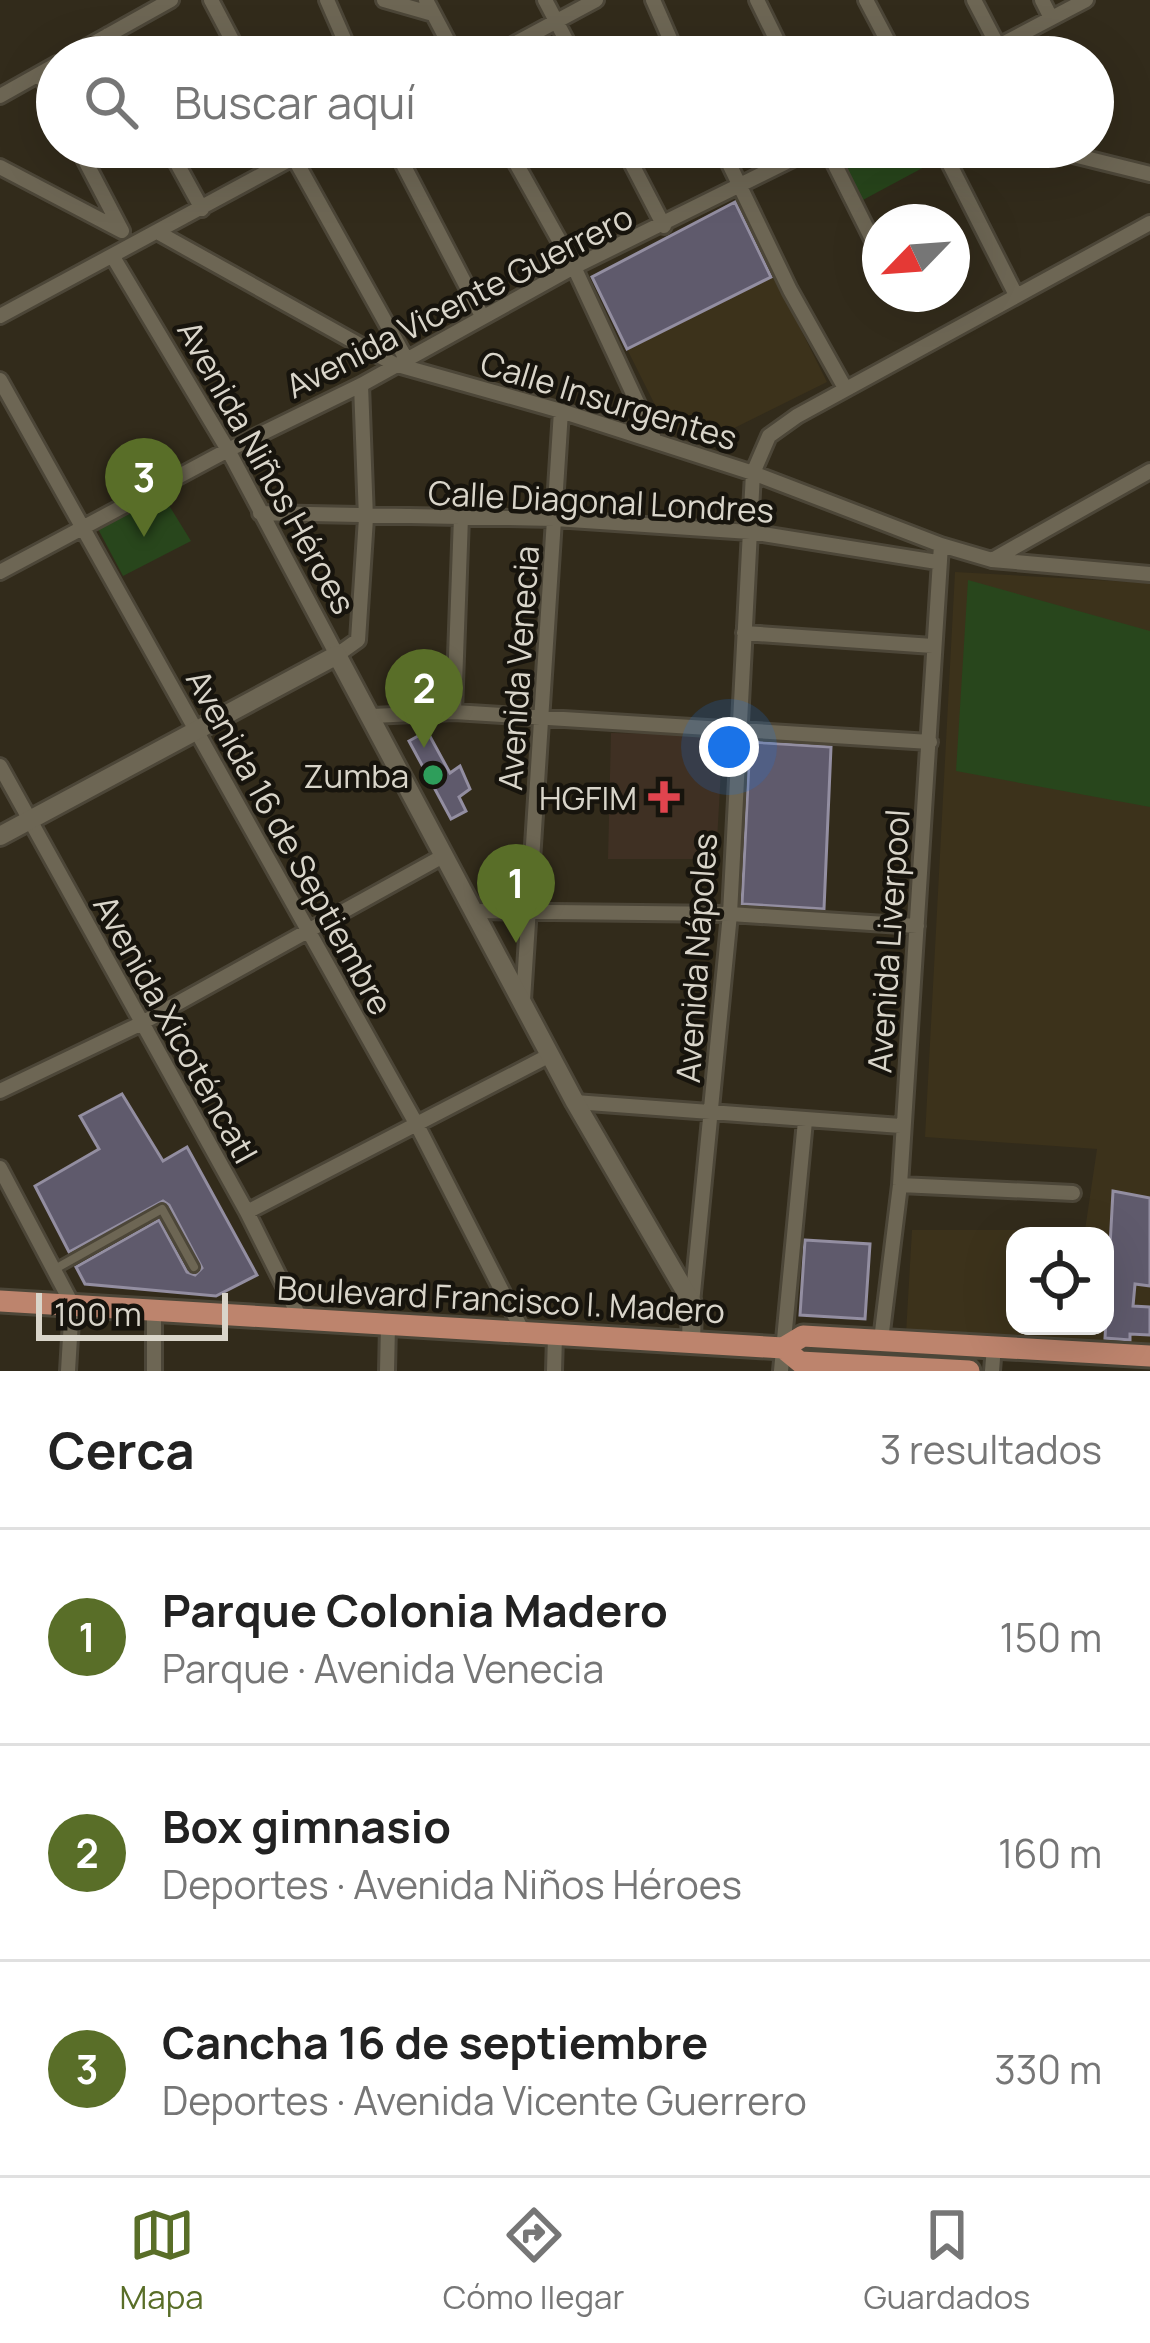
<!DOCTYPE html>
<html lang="es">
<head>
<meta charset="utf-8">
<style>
  :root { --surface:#fff; --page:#f6f6f6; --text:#222; --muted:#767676; --line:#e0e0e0; --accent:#596e28 }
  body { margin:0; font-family:Manrope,sans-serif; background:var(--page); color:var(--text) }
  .controls { position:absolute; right:36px; bottom:36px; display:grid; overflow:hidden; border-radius:24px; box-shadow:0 12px 48px #0002 }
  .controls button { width:108px; height:108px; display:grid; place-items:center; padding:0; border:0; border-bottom:3px solid var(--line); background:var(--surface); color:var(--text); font:60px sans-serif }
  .compass { position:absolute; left:862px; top:204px; width:108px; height:108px; border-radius:50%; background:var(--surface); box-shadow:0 12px 48px #0002; rotate:245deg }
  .scale { position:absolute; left:36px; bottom:30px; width:192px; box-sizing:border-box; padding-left:12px; border:6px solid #d9d5ca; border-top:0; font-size:33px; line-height:42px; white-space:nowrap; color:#d9d5ca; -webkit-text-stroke:9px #17140d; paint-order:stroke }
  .you { position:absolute; left:729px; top:747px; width:42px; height:42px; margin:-30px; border:9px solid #fff; border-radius:50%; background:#1a73e8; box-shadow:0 0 0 18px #1a73e833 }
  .badge { display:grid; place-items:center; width:78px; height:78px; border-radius:50%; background:var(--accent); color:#fff; font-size:39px; font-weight:700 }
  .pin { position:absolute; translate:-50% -99px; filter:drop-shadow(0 3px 6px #0008) }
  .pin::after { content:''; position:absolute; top:63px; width:42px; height:36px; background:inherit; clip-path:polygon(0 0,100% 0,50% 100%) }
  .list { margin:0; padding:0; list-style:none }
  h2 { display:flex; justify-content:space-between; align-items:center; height:156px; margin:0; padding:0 48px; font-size:51px }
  h2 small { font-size:39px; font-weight:400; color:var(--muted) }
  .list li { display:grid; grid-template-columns:78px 1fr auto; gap:36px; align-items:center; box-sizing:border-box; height:216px; padding:0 48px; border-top:3px solid var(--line) }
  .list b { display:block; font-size:45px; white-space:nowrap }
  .list p { margin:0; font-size:39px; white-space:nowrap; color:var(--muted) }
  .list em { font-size:39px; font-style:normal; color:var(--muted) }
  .icon { flex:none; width:66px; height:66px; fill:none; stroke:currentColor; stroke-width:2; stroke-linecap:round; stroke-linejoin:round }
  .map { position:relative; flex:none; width:1150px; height:1371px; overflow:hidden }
  .search { position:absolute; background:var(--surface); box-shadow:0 12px 48px #0002; left:36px; right:36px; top:36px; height:132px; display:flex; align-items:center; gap:30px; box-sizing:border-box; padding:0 42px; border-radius:66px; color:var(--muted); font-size:45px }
  .sheet { height:804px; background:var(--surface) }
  nav { display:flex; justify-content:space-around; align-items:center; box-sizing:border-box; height:168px; border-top:3px solid var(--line); background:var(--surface); font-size:33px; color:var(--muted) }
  nav a { display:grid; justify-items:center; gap:6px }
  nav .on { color:var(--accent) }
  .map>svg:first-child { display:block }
  .built { fill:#3c321b; fill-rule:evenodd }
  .medical { fill:#3f3023 }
  .green { fill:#28461c }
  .building { fill:#5f5a6c; stroke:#938ea1; stroke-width:3 }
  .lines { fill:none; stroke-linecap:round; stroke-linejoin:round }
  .lane-casing { stroke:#4c4638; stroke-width:14 }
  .street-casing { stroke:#4c4638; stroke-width:20 }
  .secondary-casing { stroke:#4c4638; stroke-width:24 }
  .primary-casing { stroke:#4c4638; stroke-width:27 }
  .path { stroke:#847f71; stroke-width:3; stroke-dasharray:6 9; stroke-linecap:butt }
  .lane { stroke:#6d6654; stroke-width:8 }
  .street { stroke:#6d6654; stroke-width:14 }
  .secondary { stroke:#6d6654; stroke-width:18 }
  .primary { stroke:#bd846d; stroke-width:21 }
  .leisure-dot { fill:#2e9e5b; stroke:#17140d; stroke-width:4.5 }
  .health-dot { fill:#e0444e; stroke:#17140d; stroke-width:4.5 }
  .labels { text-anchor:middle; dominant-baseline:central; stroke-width:9; stroke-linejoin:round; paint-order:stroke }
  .street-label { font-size:33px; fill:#d9d5ca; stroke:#17140d }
  .poi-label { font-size:33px; fill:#d9d5ca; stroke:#17140d; text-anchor:end }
</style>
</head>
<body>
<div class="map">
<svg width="1150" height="1371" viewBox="0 0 1150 1371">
  <rect width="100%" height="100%" fill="#322b1b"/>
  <path class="built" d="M774 276 827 382 702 444 691 422 669 433 627 349Z
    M955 572 1150 583V1367L905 1351 912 1230H1085L1097 1149 925 1137ZM1015 1236H1105V1326H1015Z"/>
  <path class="medical" d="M611 733 723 735 716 859H608Z"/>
  <path class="green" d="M832 147H939L943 157 861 201Z
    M162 494 191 541 123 576 97 527Z
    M968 580 1150 631V807L956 771Z"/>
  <path class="building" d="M735 202 771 277 627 349 592 277Z
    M427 731 450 773 460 766 470 789 459 797 466 811 451 819 409 741Z
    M750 742 831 747 824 909 742 904Z
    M122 1094 163 1161 187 1147 257 1275 216 1296 85 1284 76 1267 159 1220 187 1272 195 1275 202 1268 169 1205 163 1201 69 1252 35 1186 99 1149 80 1116Z
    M1113 1191 1150 1198V1286L1135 1284 1133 1306 1150 1307V1335L1130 1334V1340L1105 1338Z
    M805 1240 870 1244 865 1319 800 1315Z"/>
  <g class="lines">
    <defs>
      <path id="lane" d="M55 1269 162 1209 194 1267"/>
      <path id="street" d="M211 0 241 57
        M327 0 352 57
        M384 0 433 14
        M426 0 456 57
        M545 0 575 57
        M653 0 678 57
        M757 0 785 57
        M866 0 896 57
        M974 0 998 46
        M1042 0 1051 18
        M108 35 120 57
        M572 51 600 57
        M69 57 171 0
        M490 57 596 0
        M978 57 1086 0
        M40 74 57 106
        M0 96 57 64
        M78 147 122 231
        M168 147 202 209
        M288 147 405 357
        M394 147 482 316
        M507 147 574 267 655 441
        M623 147 664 226
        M721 147 790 290 845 388
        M826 147 880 255
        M941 147 1016 295
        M1041 147 1150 174
        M0 167 122 231
        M159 233 394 364 561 411 753 473 941 545 992 560 1150 574
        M113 257 228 450 337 655 358 640 366 518 361 385
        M0 316 313 147
        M0 380 417 1125 524 1334
        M260 513 555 519 750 532 937 562
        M992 560 1150 471
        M0 572 228 450 361 385 574 267 817 147
        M744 633 933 646
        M454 712 461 517
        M373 716 454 712 930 742
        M0 766 247 1212 301 1320
        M475 911 730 914 917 926
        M523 1000 561 411
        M0 1091 140 1024 445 855
        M575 1102 901 1126
        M0 1168 72 1304 68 1371
        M900 1185 1073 1193
        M247 1212 550 1055
        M692 1303 730 914 753 473 769 436 797 416 1150 223
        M881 1340 900 1185 941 545
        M154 1371V1311
        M387 1371 388 1326
        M554 1371 555 1336
        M781 1371 805 1121
        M992 1371 994 1346"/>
      <path id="secondary" d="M0 836 337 655 575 1102 692 1303 691 1343"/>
      <path id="primary" d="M0 1301 783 1348 800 1362 969 1371
        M783 1348 803 1336 1150 1356"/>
    </defs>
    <use href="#lane" class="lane-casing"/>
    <use href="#street" class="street-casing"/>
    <use href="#secondary" class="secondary-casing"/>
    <use href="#primary" class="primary-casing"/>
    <path class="path" d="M739 147 746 162 745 167
      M748 161 774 147"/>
    <use href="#lane" class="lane"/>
    <use href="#street" class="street"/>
    <use href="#secondary" class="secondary"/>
    <use href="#primary" class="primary"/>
  </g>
  <circle class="leisure-dot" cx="433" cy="775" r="12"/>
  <path class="health-dot" d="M658 779h12v12h12v12h-12v12h-12v-12h-12v-12h12z"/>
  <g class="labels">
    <g class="street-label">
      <text transform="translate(459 301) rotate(-27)">Avenida Vicente Guerrero</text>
      <text transform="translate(609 400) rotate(17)">Calle Insurgentes</text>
      <text transform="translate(267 467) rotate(61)">Avenida Niños Héroes</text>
      <text transform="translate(601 501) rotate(3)">Calle Diagonal Londres</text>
      <text transform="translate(518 668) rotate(-86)">Avenida Venecia</text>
      <text transform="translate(290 842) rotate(61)">Avenida 16 de Septiembre</text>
      <text transform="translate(888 941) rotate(-86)">Avenida Liverpool</text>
      <text transform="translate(696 958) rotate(-86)">Avenida Nápoles</text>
      <text transform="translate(176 1029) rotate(61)">Avenida Xicoténcatl</text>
      <text transform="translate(501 1299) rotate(3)">Boulevard Francisco I. Madero</text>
    </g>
    <g class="poi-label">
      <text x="409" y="775">Zumba</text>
      <text x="637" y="797">HGFIM</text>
    </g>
  </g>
</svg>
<div class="controls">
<button><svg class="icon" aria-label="locate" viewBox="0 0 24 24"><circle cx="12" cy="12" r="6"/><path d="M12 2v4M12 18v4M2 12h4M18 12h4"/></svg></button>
</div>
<svg class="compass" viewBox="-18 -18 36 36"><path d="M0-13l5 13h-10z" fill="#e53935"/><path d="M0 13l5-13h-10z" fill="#767676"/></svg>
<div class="scale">100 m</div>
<div class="you"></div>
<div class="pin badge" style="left:516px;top:943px">1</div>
<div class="pin badge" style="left:424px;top:748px">2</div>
<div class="pin badge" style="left:144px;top:537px">3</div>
<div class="search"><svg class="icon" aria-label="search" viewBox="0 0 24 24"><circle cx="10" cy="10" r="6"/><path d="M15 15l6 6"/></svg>Buscar aquí</div>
</div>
<section class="sheet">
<h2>Cerca<small>3 resultados</small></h2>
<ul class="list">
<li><span class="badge">1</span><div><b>Parque Colonia Madero</b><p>Parque · Avenida Venecia</p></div><em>150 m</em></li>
<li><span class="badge">2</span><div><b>Box gimnasio</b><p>Deportes · Avenida Niños Héroes</p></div><em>160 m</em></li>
<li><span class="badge">3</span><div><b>Cancha 16 de septiembre</b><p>Deportes · Avenida Vicente Guerrero</p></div><em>330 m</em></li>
</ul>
</section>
<nav>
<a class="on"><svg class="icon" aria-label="map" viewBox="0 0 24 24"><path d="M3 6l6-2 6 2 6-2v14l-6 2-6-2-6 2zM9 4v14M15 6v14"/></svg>Mapa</a>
<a><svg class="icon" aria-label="directions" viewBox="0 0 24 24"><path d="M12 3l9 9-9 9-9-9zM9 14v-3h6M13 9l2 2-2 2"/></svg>Cómo llegar</a>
<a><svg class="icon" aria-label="saved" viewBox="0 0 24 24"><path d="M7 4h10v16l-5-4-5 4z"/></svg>Guardados</a>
</nav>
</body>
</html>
